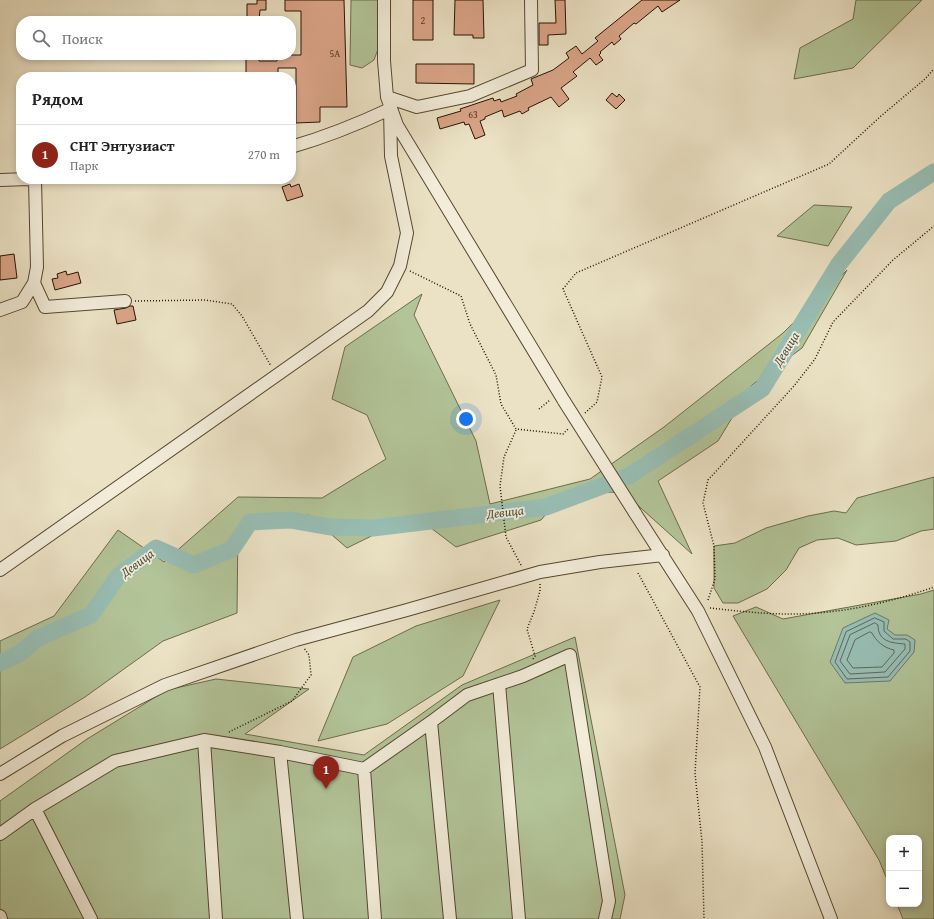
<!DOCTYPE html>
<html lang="ru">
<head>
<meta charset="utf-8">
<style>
  :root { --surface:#fff; --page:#f6f6f6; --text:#222; --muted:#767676; --line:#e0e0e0; --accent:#8f2418 }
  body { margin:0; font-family:"Gentium Book Plus",serif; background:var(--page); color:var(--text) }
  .controls { position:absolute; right:12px; bottom:12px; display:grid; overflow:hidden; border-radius:8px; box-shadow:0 2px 6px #0003 }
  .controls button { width:36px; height:36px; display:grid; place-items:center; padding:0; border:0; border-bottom:1px solid var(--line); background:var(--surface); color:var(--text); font:20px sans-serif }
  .you { position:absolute; left:466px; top:419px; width:14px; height:14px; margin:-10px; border:3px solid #fff; border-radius:50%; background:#1a73e8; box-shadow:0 0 0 6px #1a73e833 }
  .badge { display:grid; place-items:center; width:26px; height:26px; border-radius:50%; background:var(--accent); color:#fff; font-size:13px; font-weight:700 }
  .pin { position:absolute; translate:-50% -33px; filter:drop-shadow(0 1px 2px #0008) }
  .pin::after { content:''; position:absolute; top:21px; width:14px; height:12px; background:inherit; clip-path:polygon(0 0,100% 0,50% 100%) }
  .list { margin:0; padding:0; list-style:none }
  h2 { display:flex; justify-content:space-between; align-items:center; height:52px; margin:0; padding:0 16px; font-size:17px }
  h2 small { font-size:13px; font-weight:400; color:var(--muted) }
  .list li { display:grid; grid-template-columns:26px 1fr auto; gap:12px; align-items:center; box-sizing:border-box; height:60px; padding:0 16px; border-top:1px solid var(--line) }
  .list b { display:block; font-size:15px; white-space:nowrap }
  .list p { margin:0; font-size:13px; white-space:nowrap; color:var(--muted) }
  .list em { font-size:13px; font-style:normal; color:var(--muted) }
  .icon { flex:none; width:22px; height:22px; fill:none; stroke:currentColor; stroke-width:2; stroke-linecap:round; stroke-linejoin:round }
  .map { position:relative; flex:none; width:934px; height:919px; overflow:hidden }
  .search { position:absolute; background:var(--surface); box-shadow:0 2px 6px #0003; left:16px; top:16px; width:280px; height:44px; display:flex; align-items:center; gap:10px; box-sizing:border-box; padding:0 14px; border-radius:16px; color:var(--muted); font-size:15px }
  .panel { position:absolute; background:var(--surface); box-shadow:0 2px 6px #0003; left:16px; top:72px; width:280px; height:112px; border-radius:16px }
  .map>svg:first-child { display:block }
  .green { fill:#b2c498; stroke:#6c6c4c }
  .water { fill:#98beb4; stroke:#6a7a6c }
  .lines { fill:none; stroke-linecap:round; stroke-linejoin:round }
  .shore { stroke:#5f685a; stroke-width:1 }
  .river { stroke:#98beb4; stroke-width:17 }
  .building { fill:#daa488; stroke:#261300 }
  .minor-casing { stroke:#574731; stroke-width:14 }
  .path { stroke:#261300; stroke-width:1.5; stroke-dasharray:1 2; stroke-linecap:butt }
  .minor { stroke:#f2ecd9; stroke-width:12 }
  .minor-bridge-casing { stroke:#574731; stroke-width:14; stroke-linecap:butt }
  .minor-bridge { stroke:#f2ecd9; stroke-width:12 }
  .labels { text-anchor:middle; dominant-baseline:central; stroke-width:3.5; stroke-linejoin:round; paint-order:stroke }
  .number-label { font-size:10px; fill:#533722 }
  .water-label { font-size:13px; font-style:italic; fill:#4e4f3f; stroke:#f2ecd9 }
</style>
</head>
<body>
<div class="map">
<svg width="934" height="919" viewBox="0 0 934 919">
  <rect width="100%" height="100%" fill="#ebe2c5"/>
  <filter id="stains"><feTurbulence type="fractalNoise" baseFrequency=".005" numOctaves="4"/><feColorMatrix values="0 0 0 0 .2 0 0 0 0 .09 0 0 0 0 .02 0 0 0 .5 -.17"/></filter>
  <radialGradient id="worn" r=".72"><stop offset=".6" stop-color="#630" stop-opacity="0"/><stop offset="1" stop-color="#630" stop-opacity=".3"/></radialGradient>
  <path class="green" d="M351 0H378V49L374 60 362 68 350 65Z
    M856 0H922L853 68 794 79 800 48 853 19Z
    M814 205 852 207 828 246 777 236Z
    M847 270 802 348 752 385 718 441 658 481 692 554 623 492 564 493 541 520 456 547 414 515 347 548 309 515 238 528 237 613 163 641 85 697 0 749V641L54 616 118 530 164 562 238 497 322 498 386 459 367 415 332 399 345 347 422 294 414 315 476 441 490 504 590 479 664 427 783 333Z
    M934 477V529L921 531 896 541 856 545 838 538 817 540 799 548 786 570 767 589 738 603H723L714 588V546L735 543 766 528 808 516 834 511 846 513 857 498Z
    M934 590V919H903L897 904H919V838H889V884L879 860 733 616 756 607 783 619 921 594Z
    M500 600 463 676 387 724 318 741 353 657 416 626Z
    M575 637 625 895 620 919H0V801L87 739 167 690 216 679 309 689 245 734 364 755 462 685Z"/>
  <path class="water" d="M875 613 889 620 887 629 895 635H907L915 640 914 652 890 681 845 683 830 662 843 628Z"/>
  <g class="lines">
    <path class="shore" d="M875 618 884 622V631L893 639H906L910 642V651L888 677 847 679 835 662 846 632Z
      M875 623 878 625C878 642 892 643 905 644V649L885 672 850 674 840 661 850 635Z
      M870 632 872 633C876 641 884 648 894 650V653L882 667 853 668 847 660 855 640Z"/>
    <path class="river" d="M0 663 19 654 38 638 91 615 119 575 156 548 194 565 232 549 250 522 290 520 330 527 373 528 546 507 629 476 762 389 839 264 889 201 934 172"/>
  </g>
  <path class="building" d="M257 0H266V10H260L259 21H247V4H257Z
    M285 0H344L347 107H320V122L296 123V68H278V75L246 77V55H259V61H277V55H301V11H285Z
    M413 0H433V40H413Z
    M455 0H483L484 38H473V35H454Z
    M555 0H565L566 34 548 35V45H539V23H556Z
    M642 0H680L662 12 658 6 636 24 634 23 619 36 621 39 614 45 612 42 600 52 601 53 599 55 603 60 596 65 590 58 573 72 577 76 561 88 569 99 559 107 551 97 528 108 529 110 522 114 520 111 504 117 502 110 485 117V119L480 121 485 135 475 139 469 124 465 125 464 122 440 129 437 118 461 111 460 109 493 98 494 101 500 99 501 102 517 96 516 94 533 85 531 79 553 70 569 58 566 53 576 46 582 54 598 41 595 38Z
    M416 64H474V84L416 83Z
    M612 93 617 97 619 94 625 100 616 109 606 100Z
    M290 184 291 187 299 184 303 196 287 201 282 187Z
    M14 254 17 278 0 280V256Z
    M66 271 67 275 78 272 81 283 55 290 52 279 58 278 57 274Z
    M130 306H133L136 320 117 324 114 310 126 308Z"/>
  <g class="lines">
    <defs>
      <path id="minor" d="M384 0V61L387 97 397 125 564 401
        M387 97 417 107 470 96 532 70 531 0
        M291 147C326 137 358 124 390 109
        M0 180 29 179
        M34 283 45 307 125 301
        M0 310 22 302 34 283 37 267 35 179
        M635 513 698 611 765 747 831 919
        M0 570 368 311 387 292 400 266 407 233 391 156 390 109
        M499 684 519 919
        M431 722 450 919
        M204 740 216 919
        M280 752 297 919
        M364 769 375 919
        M0 774 62 736 165 685 296 640 407 610 540 572 600 562 663 555
        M35 809 91 919
        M0 834 35 809 115 761 204 740 280 752 364 769 431 722 467 695 523 676 570 655 609 901 605 919
        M0 916 1 919"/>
    </defs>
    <use href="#minor" class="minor-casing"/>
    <path class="path" d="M410 271 461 296 470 324 496 375 501 404 516 429 563 434 569 428
      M135 301 205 300 232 304 242 316 271 366
      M539 409 550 400
      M585 413 597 402 602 377 563 289 576 273 829 164 881 116 925 79 934 69
      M516 430 504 457 500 486 506 537 522 567
      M638 573 700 687 695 773 702 842 704 919
      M708 600 715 579 714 546 703 503 708 480 794 386 815 359 833 322 893 260 934 226
      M710 608C746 612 782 616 817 613 857 610 897 600 934 587
      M533 659 535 656 527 629 534 612 540 591V583
      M229 732 292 701 311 675 309 655 304 648"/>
    <use href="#minor" class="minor"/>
    <defs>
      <path id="minor-bridge" d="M564 401 635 513"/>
    </defs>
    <use href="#minor-bridge" class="minor-bridge-casing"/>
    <use href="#minor-bridge" class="minor-bridge"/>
  </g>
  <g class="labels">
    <g class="number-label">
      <text x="423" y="20">2</text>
      <text x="335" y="53">5А</text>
      <text x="473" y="114">63</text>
    </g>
    <g class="water-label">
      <text transform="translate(786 349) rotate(-58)">Девица</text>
      <text transform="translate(505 512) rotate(-7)">Девица</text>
      <text transform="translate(137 563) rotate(-37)">Девица</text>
    </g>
  </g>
  <rect width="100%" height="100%" filter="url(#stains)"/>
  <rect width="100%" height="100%" fill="url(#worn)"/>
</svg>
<div class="controls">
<button>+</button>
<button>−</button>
</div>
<div class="you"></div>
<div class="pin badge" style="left:326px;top:789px">1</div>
<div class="search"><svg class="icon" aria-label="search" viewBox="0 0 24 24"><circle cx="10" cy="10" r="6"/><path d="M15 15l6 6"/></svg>Поиск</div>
<section class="panel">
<h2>Рядом<small></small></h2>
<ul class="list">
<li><span class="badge">1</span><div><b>СНТ Энтузиаст</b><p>Парк</p></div><em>270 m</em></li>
</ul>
</section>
</div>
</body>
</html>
